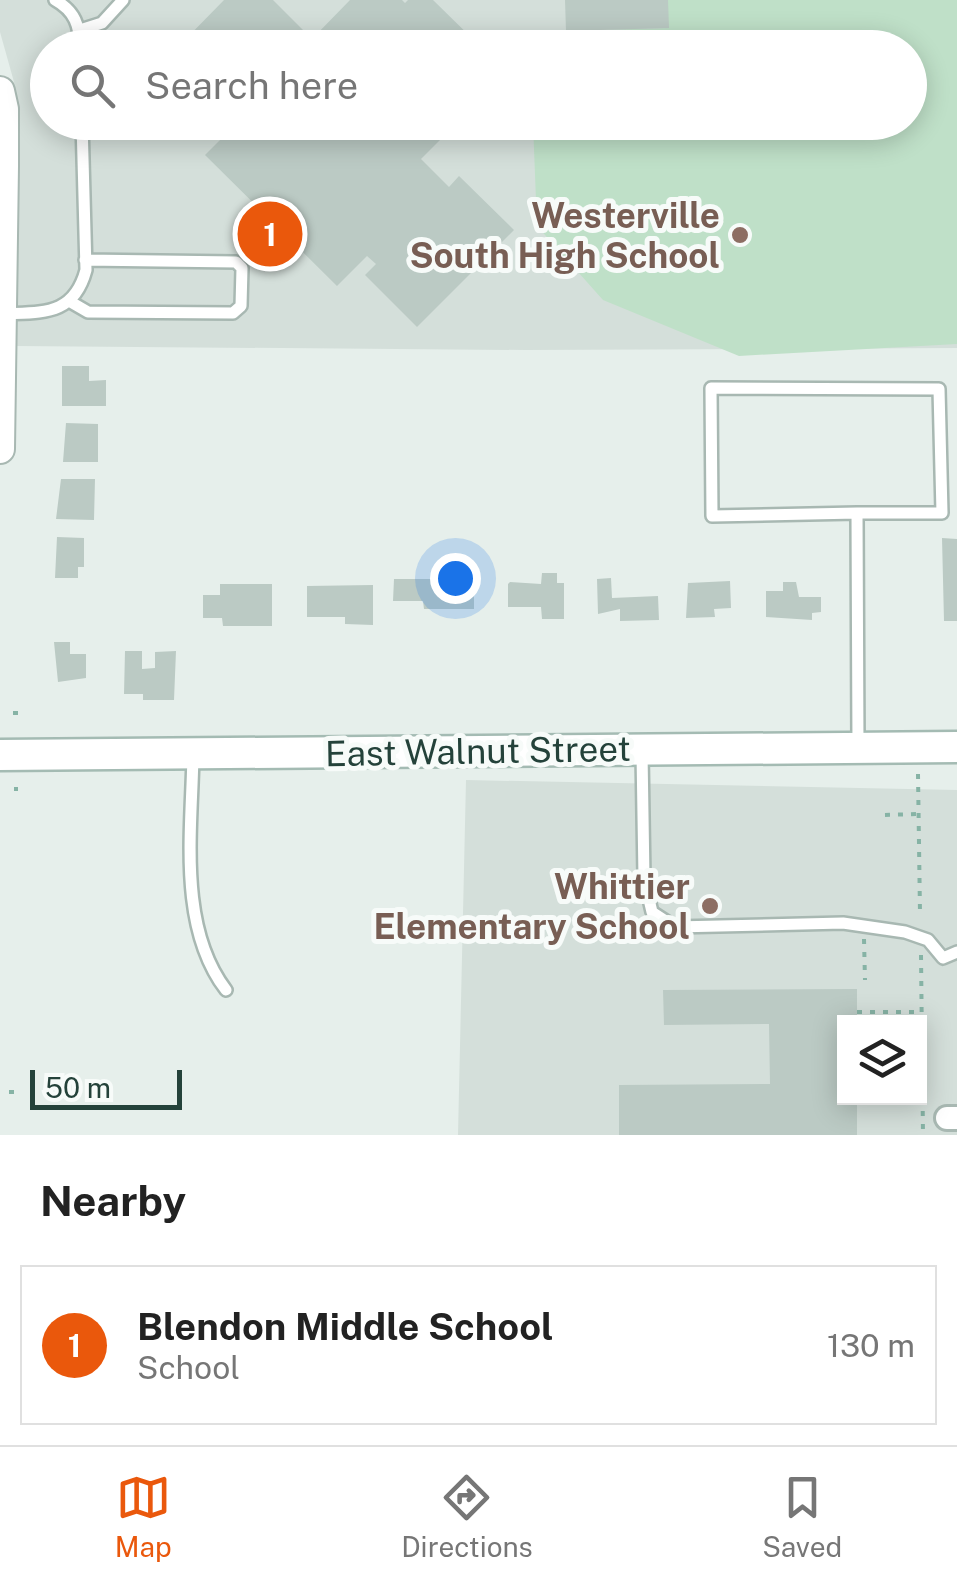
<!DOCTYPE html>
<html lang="en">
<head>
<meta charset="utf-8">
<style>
  :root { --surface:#fff; --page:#f6f6f6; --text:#222; --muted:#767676; --line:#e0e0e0; --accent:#ea580c }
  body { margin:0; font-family:"Public Sans",sans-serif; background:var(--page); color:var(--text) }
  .controls { position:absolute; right:30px; bottom:30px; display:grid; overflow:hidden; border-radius:0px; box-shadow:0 5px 25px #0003 }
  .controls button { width:90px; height:90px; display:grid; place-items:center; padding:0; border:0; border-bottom:2px solid var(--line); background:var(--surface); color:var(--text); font:50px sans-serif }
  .scale { position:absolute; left:30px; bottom:25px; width:152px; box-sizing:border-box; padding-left:10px; border:5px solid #24423a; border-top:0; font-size:28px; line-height:35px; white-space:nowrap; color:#24423a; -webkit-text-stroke:8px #f7fbf9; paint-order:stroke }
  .you { position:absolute; left:455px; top:578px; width:35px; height:35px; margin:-25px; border:8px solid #fff; border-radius:50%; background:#1a73e8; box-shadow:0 0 0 15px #1a73e833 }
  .badge { display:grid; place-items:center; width:65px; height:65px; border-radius:50%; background:var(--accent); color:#fff; font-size:32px; font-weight:700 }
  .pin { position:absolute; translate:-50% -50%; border:5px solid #fff; box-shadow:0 2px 10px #0006 }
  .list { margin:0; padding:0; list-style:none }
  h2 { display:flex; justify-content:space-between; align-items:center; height:130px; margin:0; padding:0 40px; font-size:42px }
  h2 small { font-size:32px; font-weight:400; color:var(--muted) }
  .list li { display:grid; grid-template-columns:65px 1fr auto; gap:30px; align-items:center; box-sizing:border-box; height:160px; margin:0 20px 20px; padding:0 20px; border:2px solid var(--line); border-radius:0px }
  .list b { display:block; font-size:38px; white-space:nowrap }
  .list p { margin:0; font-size:32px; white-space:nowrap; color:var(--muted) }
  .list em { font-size:32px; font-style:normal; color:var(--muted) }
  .icon { flex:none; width:55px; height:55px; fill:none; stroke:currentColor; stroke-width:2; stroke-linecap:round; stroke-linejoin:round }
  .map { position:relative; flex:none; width:957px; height:1135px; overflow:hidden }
  .search { position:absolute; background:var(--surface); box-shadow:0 5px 25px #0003; left:30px; right:30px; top:30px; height:110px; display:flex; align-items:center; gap:25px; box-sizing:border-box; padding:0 35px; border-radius:55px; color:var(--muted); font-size:38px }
  .sheet { height:310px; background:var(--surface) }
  nav { display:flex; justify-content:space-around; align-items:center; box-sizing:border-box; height:140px; border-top:2px solid var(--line); background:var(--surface); font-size:28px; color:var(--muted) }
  nav a { display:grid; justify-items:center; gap:5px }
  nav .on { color:var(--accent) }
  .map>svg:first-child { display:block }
  .built { fill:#d4dfda; fill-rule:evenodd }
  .green { fill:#bfe0c8 }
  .building { fill:#bbcac4 }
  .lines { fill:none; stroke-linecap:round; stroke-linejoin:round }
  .service-casing { stroke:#a8b8b2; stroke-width:16 }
  .minor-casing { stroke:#a8b8b2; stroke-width:28 }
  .tertiary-casing { stroke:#a8b8b2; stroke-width:32 }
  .secondary-casing { stroke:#a4bbb3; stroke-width:35 }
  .path { stroke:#86b3a5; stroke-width:4; stroke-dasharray:5 8; stroke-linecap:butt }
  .service { stroke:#fff; stroke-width:11 }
  .minor { stroke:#fff; stroke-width:22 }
  .tertiary { stroke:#fff; stroke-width:28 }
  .secondary { stroke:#fff; stroke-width:30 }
  .education-dot { fill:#8d6e63; stroke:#f7fbf9; stroke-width:4 }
  .labels { text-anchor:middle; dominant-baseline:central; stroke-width:10; stroke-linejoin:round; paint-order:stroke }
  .education-label { font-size:35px; font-weight:bold; fill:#785e54; stroke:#f7fbf9; text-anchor:end }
  .street-label { font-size:35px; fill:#24423a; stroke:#f7fbf9 }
</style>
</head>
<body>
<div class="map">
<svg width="957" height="1135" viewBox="0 0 957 1135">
  <rect width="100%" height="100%" fill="#e6efeb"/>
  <path class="built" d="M0 0H957V348L525 350 16 346 18 114 14 82 0 32ZM48 48H910V122H48Z
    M466 780 957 790V1135H458ZM844 1022H920V1098H844Z"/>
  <path class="green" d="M668 0H957V344L739 356 603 300 537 226 533 123 910 122V48H530V37L566 31 668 28Z"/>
  <path class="building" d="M224 0H273L312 39 350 0H402L405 3 408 0H433L482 48H177Z
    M565 0H668L669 28 566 31Z
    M221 122H458L421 159 449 187 459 176 514 230 417 327 365 275 376 264 367 256 337 286 205 155 229 131Z
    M62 366H89V381L106 380V406H62Z
    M66 423 98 424V462H63Z
    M61 479H95L94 520 56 519Z
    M57 537 84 538V567H78V578H55Z
    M942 538 957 539V621H944Z
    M542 573H557V583H564V619H542L541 607H508V584L510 582 541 584Z
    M611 578 612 598 658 596 659 620 620 621V609L598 614 597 579Z
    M394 579H449V586H474V609H424L423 601H393Z
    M730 581 731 608 714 609 715 617 686 618 688 583Z
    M783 582H796L799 597H821V612L812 613V620L766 617V591H783Z
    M220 584H272V626H223L222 618H203V595H220Z
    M373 585V625L345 624V617H307V586Z
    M54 642H70V654H86V678L58 682Z
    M125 651H142V669L155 668V652L176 651 174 700H143V694H124Z
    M857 989V1022H844V1098H857V1135H619V1085L770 1084 769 1024 664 1025 663 990Z"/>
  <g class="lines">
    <defs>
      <path id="service" d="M55 0C75 11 80 26 80 48
        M80 30 102 23 123 0
        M69 301 88 312 233 313 241 306 242 268 236 262 85 260
        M5 314C44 312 74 315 86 270L82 122
        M857 513 712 516 711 388 939 389 942 513H857L858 748
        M193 753C192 829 177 926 226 990
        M642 753 644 878 652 912 675 927 843 923 905 932 928 940 943 958 957 952"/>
      <path id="minor" d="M947 1118H957"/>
      <path id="tertiary" d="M0 91 4 109V166L0 449"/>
      <path id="secondary" d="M0 755 957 747"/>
    </defs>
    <use href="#service" class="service-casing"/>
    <use href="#minor" class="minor-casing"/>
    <use href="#tertiary" class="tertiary-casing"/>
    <use href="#secondary" class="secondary-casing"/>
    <path class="path" d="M13 713H18
      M918 774 920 913
      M14 789H18
      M885 815 918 814
      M864 939 865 980
      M921 955 923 1135
      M857 1012H922
      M9 1092H15"/>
    <use href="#service" class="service"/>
    <use href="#minor" class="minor"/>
    <use href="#tertiary" class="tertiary"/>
    <use href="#secondary" class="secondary"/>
  </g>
  <g class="education-dot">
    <circle cx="740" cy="235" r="10"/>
    <circle cx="710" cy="906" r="10"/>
  </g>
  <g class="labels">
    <g class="education-label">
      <text x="720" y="215">Westerville<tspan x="720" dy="40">South High School</tspan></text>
      <text x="690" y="886">Whittier<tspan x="690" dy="40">Elementary School</tspan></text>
    </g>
    <g class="street-label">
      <text transform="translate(478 751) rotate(-1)">East Walnut Street</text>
    </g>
  </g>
</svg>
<div class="controls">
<button><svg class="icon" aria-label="layers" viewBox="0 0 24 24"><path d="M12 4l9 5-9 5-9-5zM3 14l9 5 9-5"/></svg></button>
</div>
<div class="scale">50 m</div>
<div class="you"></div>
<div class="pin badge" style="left:270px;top:234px">1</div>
<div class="search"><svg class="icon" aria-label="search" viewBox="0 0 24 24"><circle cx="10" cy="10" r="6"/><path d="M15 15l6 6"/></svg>Search here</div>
</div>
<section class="sheet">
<h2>Nearby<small></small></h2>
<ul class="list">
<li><span class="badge">1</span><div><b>Blendon Middle School</b><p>School</p></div><em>130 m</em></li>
</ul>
</section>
<nav>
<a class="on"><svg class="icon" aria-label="map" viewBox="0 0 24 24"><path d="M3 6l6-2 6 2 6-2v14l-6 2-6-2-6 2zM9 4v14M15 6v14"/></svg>Map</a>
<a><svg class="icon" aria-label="directions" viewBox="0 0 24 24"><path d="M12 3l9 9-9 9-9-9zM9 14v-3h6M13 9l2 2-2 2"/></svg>Directions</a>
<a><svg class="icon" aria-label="saved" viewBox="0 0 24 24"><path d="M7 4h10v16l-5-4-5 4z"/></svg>Saved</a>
</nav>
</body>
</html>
